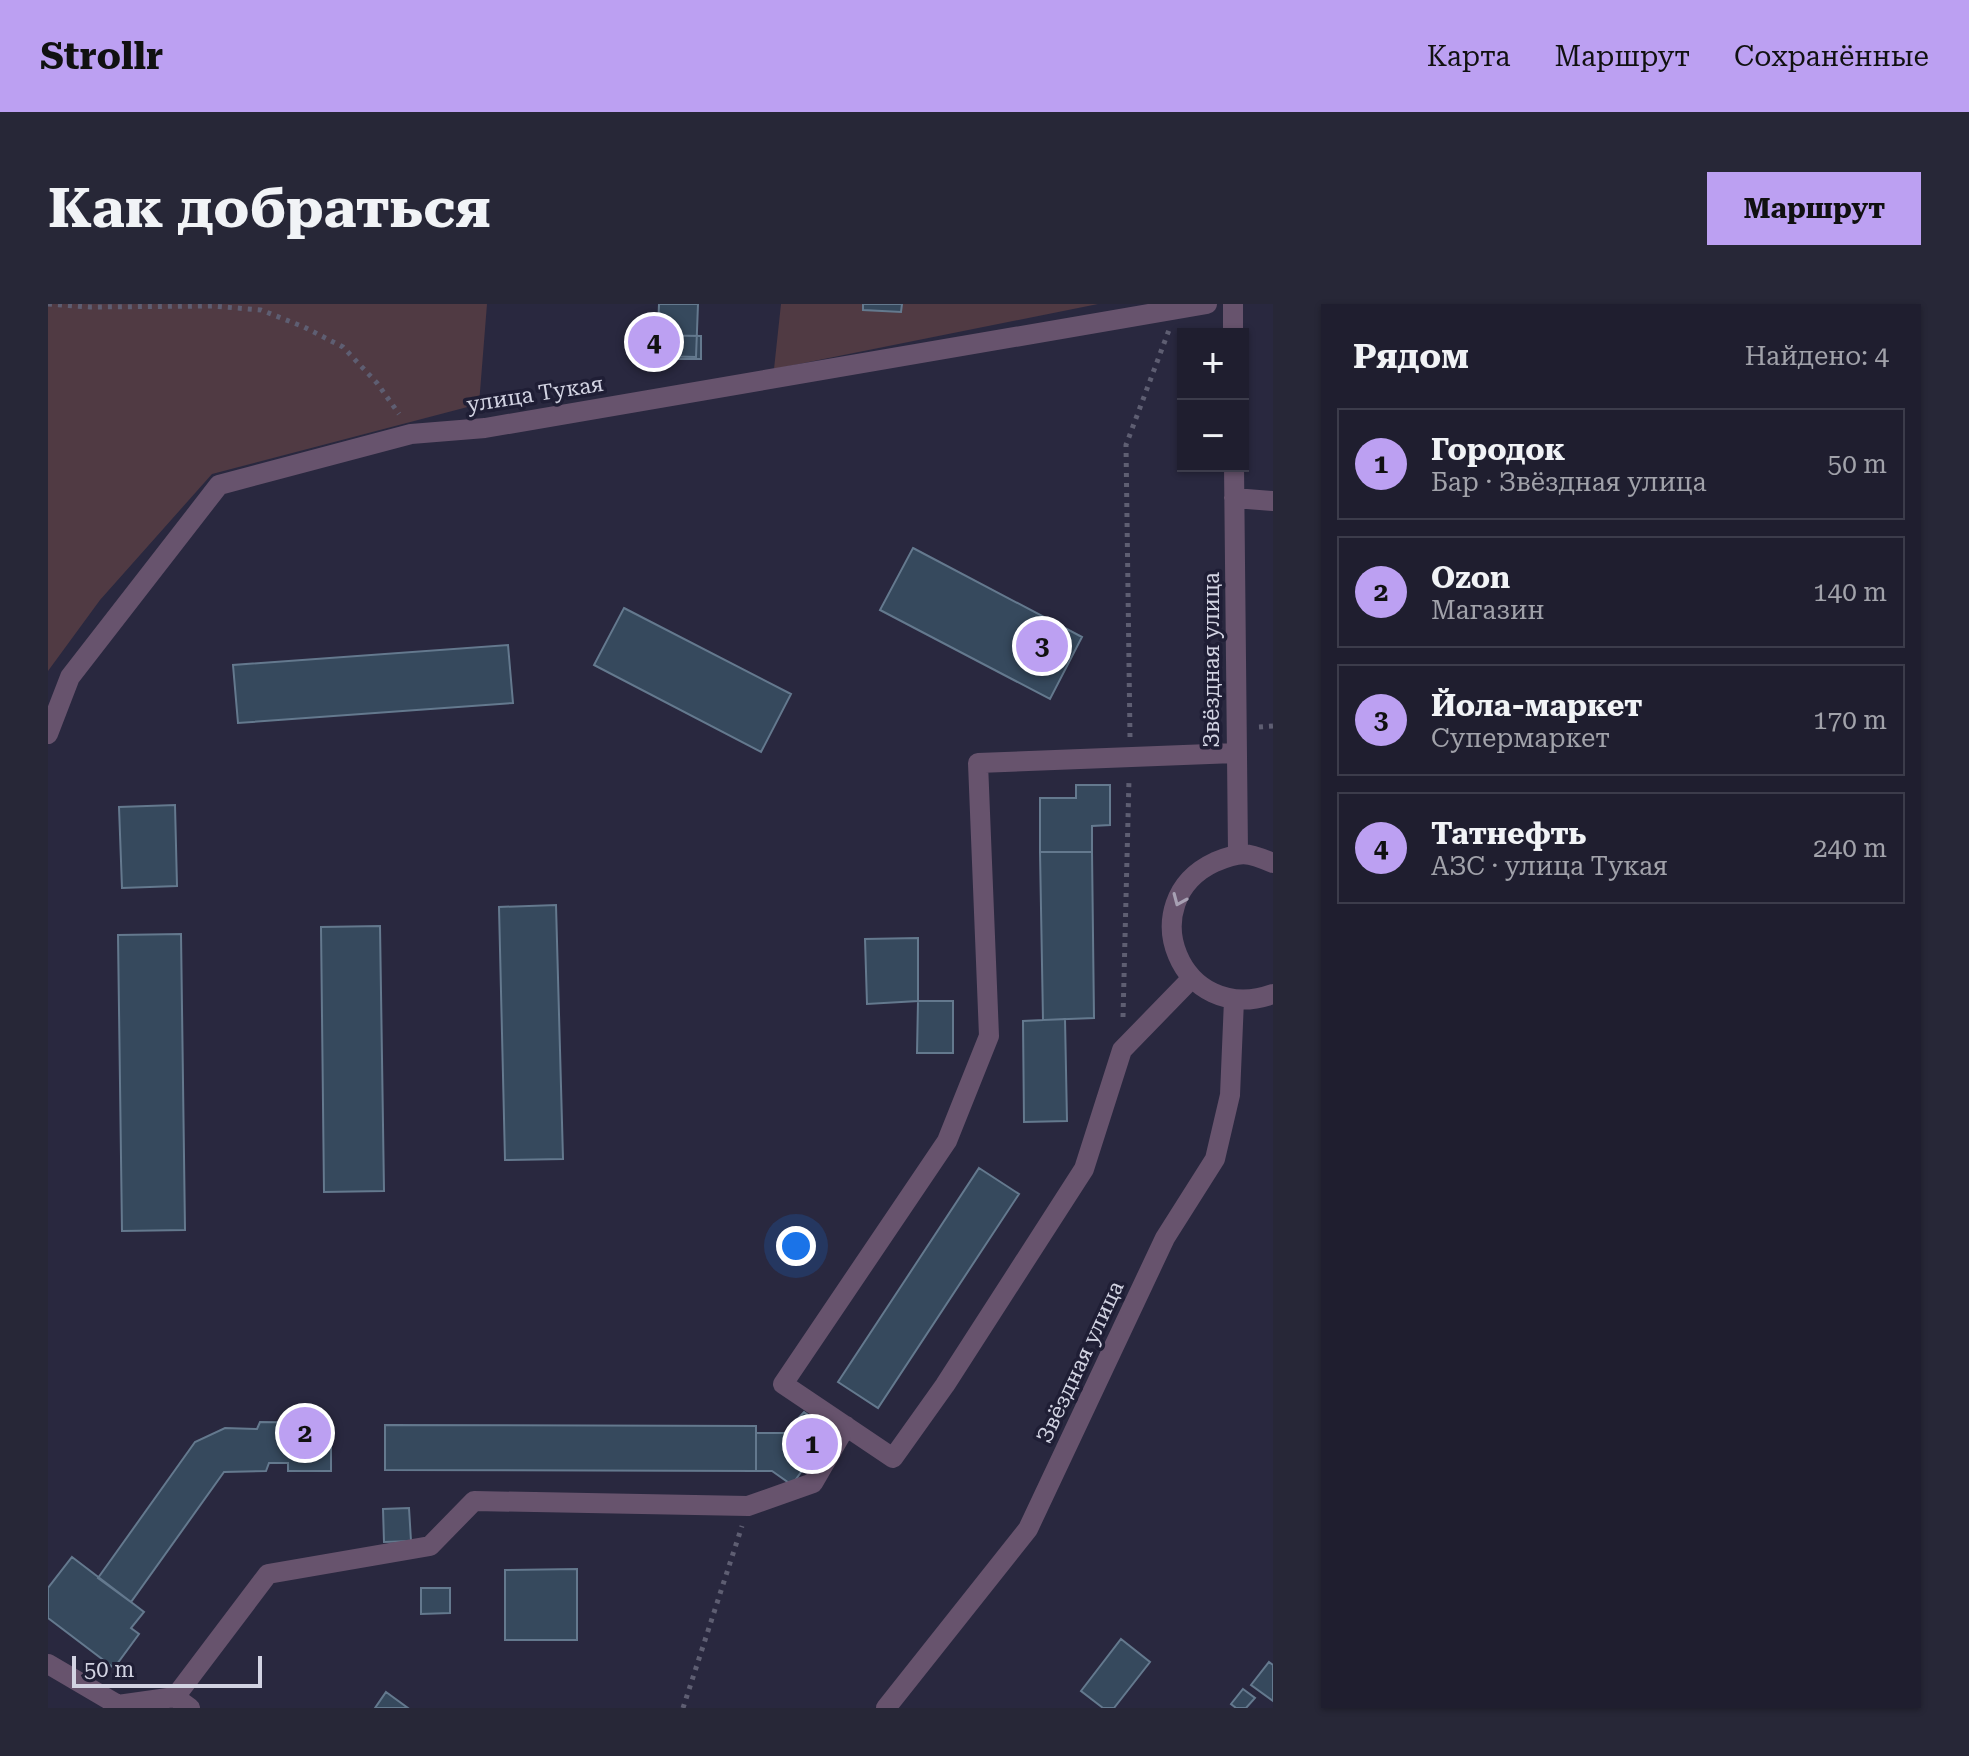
<!DOCTYPE html>
<html lang="ru">
<head>
<meta charset="utf-8">
<style>
  :root { --surface:#1f1e2f; --page:#272737; --text:#f1f3f6; --muted:#a1a2aa; --line:#3c3c4b; --accent:#bca0f2 }
  body { margin:0; font-family:"Roboto Serif",serif; background:var(--page); color:var(--text) }
  .controls { position:absolute; right:24px; top:24px; display:grid; overflow:hidden; border-radius:0px; box-shadow:0 2px 6px #0004 }
  .controls button { width:72px; height:72px; display:grid; place-items:center; padding:0; border:0; border-bottom:2px solid var(--line); background:var(--surface); color:var(--text); font:40px sans-serif }
  .scale { position:absolute; left:24px; bottom:20px; width:190px; box-sizing:border-box; padding-left:8px; border:4px solid #d2d3e2; border-top:0; font-size:22px; line-height:28px; white-space:nowrap; color:#d2d3e2; -webkit-text-stroke:6px #1f1e35; paint-order:stroke }
  .you { position:absolute; left:748px; top:942px; width:28px; height:28px; margin:-20px; border:6px solid #fff; border-radius:50%; background:#1a73e8; box-shadow:0 0 0 12px #1a73e833 }
  .badge { display:grid; place-items:center; width:52px; height:52px; border-radius:50%; background:var(--accent); color:#111; font-size:26px; font-weight:700 }
  .pin { position:absolute; translate:-50% -50%; border:4px solid #fff; box-shadow:0 2px 8px #0006 }
  .list { margin:0; padding:0; list-style:none }
  h2 { display:flex; justify-content:space-between; align-items:center; height:104px; margin:0; padding:0 32px; font-size:34px }
  h2 small { font-size:26px; font-weight:400; color:var(--muted) }
  .list li { display:grid; grid-template-columns:52px 1fr auto; gap:24px; align-items:center; box-sizing:border-box; height:112px; margin:0 16px 16px; padding:0 16px; border:2px solid var(--line); border-radius:0px }
  .list b { display:block; font-size:30px; white-space:nowrap }
  .list p { margin:0; font-size:26px; white-space:nowrap; color:var(--muted) }
  .list em { font-size:26px; font-style:normal; color:var(--muted) }
  .map { position:relative; flex:none; width:1225px; height:1404px; overflow:hidden; border-radius:0px }
  header { display:flex; align-items:center; gap:48px; box-sizing:border-box; height:112px; padding:0 40px; background:var(--accent); color:#111 }
  header strong { font-size:38px }
  nav { display:flex; gap:44px; margin-inline-start:auto; font-size:28px }
  .intro { display:flex; align-items:center; justify-content:space-between; box-sizing:border-box; height:192px; padding:0 48px }
  h1 { margin:0; font-size:56px }
  .button { padding:20px 36px; border-radius:0px; background:var(--accent); color:#111; font-size:28px; font-weight:700 }
  main { display:flex; gap:48px; padding:0 48px }
  aside { flex:1; background:var(--surface); border-radius:0px; box-shadow:0 2px 6px #0004 }
  .map>svg:first-child { display:block }
  .green { fill:#503a43 }
  .building { fill:#36495d; stroke:#64798e; stroke-width:2 }
  .lines { fill:none; stroke-linecap:round; stroke-linejoin:round }
  .path { stroke:#5e5e72; stroke-width:5; stroke-dasharray:4 6; stroke-linecap:butt }
  .minor { stroke:#67536d; stroke-width:20 }
  .oneway { stroke:#a7a0b3 }
  .labels { text-anchor:middle; dominant-baseline:central; stroke-width:7; stroke-linejoin:round; paint-order:stroke }
  .street-label { font-size:22px; fill:#d2d3e2; stroke:#1f1e35 }
</style>
</head>
<body>
<header>
<strong>Strollr</strong>
<nav><a>Карта</a><a>Маршрут</a><a>Сохранённые</a></nav>
</header>
<div class="intro"><h1>Как добраться</h1><a class="button">Маршрут</a></div>
<main>
<div class="map">
<svg width="1225" height="1404" viewBox="0 0 1225 1404">
  <rect width="100%" height="100%" fill="#29283f"/>
  <path class="green" d="M0 0H439L431 100 164 170 52 296 0 367Z
    M733 0H1050L726 65Z"/>
  <path class="building" d="M611 0H650L648 53 609 52Z
    M815 0H854L853 8 815 6Z
    M591 31 653 32V55H591Z
    M865 244 1034 333 1002 395 832 306Z
    M576 304 743 390 713 448 546 361Z
    M460 341 465 399 190 419 185 361Z
    M1028 481H1062V521L1044 522V548H992V494H1028Z
    M127 501 129 582 74 584 71 503Z
    M992 548H1044L1046 714 995 716Z
    M508 601 515 855 457 856 451 603Z
    M332 622 336 887 276 888 273 623Z
    M133 630 137 926 74 927 70 631Z
    M870 634V697L819 700 817 635Z
    M870 697H905V749H869Z
    M1017 715 1019 817 976 818 975 717Z
    M931 864 971 890 830 1104 790 1078Z
    M756 1108 782 1126 744 1181 724 1167H708V1129H737Z
    M212 1118 283 1119V1167H240V1159H221L218 1167 176 1168 83 1298 50 1274 147 1138 177 1124 209 1125Z
    M337 1121 708 1122V1167L337 1166Z
    M361 1204 363 1237 336 1238 335 1205Z
    M24 1253 96 1308 83 1324 91 1330 66 1364 0 1314V1284Z
    M529 1265V1336H457V1266Z
    M373 1284H402V1309L373 1310Z
    M1073 1335 1102 1358 1066 1404H1055L1033 1387Z
    M1221 1358 1225 1361V1397L1203 1381Z
    M1195 1385 1207 1394 1198 1404H1188L1183 1400Z
    M338 1388 360 1404H327Z"/>
  <g class="lines">
    <path class="path" d="M0 0 42 3 164 2 213 6 256 23 295 43 329 79 351 110
      M1211 423 1225 422
      M1082 433 1078 141 1121 26
      M1075 713 1081 475
      M635 1404 694 1222"/>
    <path class="minor" d="M1185 0V30
      M1186 162 1190 549
      M1186 194 1225 197
      M0 430 22 373 171 181 363 130 437 124 1159 0
      M1225 559C1199 548 1193 547 1167 558 1083 597 1132 723 1225 690
      M1144 674 1074 746 1036 865 897 1081 845 1154 735 1080 899 837 941 732 930 459 1187 449
      M0 1360 70 1401 127 1393
      M142 1404 127 1393 220 1270 382 1242 426 1197 700 1202 765 1179 798 1122
      M838 1404 980 1225 1117 934 1167 855 1182 791 1186 696"/>
  </g>
  <defs><path id="oneway-chevron" d="M-2-3.5L2.5 0L-2 3.5" fill="none" stroke-width="1.6" stroke-linecap="round" stroke-linejoin="round" transform="scale(2)"/></defs>
  <use class="oneway" href="#oneway-chevron" transform="translate(1131 596) rotate(113)"/>
  <g class="labels">
    <g class="street-label">
      <text transform="translate(487 90) rotate(-9)">улица Тукая</text>
      <text transform="translate(1163 356) rotate(-90)">Звёздная улица</text>
      <text transform="translate(1032 1058) rotate(-65)">Звёздная улица</text>
    </g>
  </g>
</svg>
<div class="controls">
<button>+</button>
<button>−</button>
</div>
<div class="scale">50 m</div>
<div class="you"></div>
<div class="pin badge" style="left:764px;top:1140px">1</div>
<div class="pin badge" style="left:257px;top:1129px">2</div>
<div class="pin badge" style="left:994px;top:342px">3</div>
<div class="pin badge" style="left:606px;top:38px">4</div>
</div>
<aside>
<h2>Рядом<small>Найдено: 4</small></h2>
<ul class="list">
<li><span class="badge">1</span><div><b>Городок</b><p>Бар · Звёздная улица</p></div><em>50 m</em></li>
<li><span class="badge">2</span><div><b>Ozon</b><p>Магазин</p></div><em>140 m</em></li>
<li><span class="badge">3</span><div><b>Йола-маркет</b><p>Супермаркет</p></div><em>170 m</em></li>
<li><span class="badge">4</span><div><b>Татнефть</b><p>АЗС · улица Тукая</p></div><em>240 m</em></li>
</ul>
</aside>
</main>
</body>
</html>
